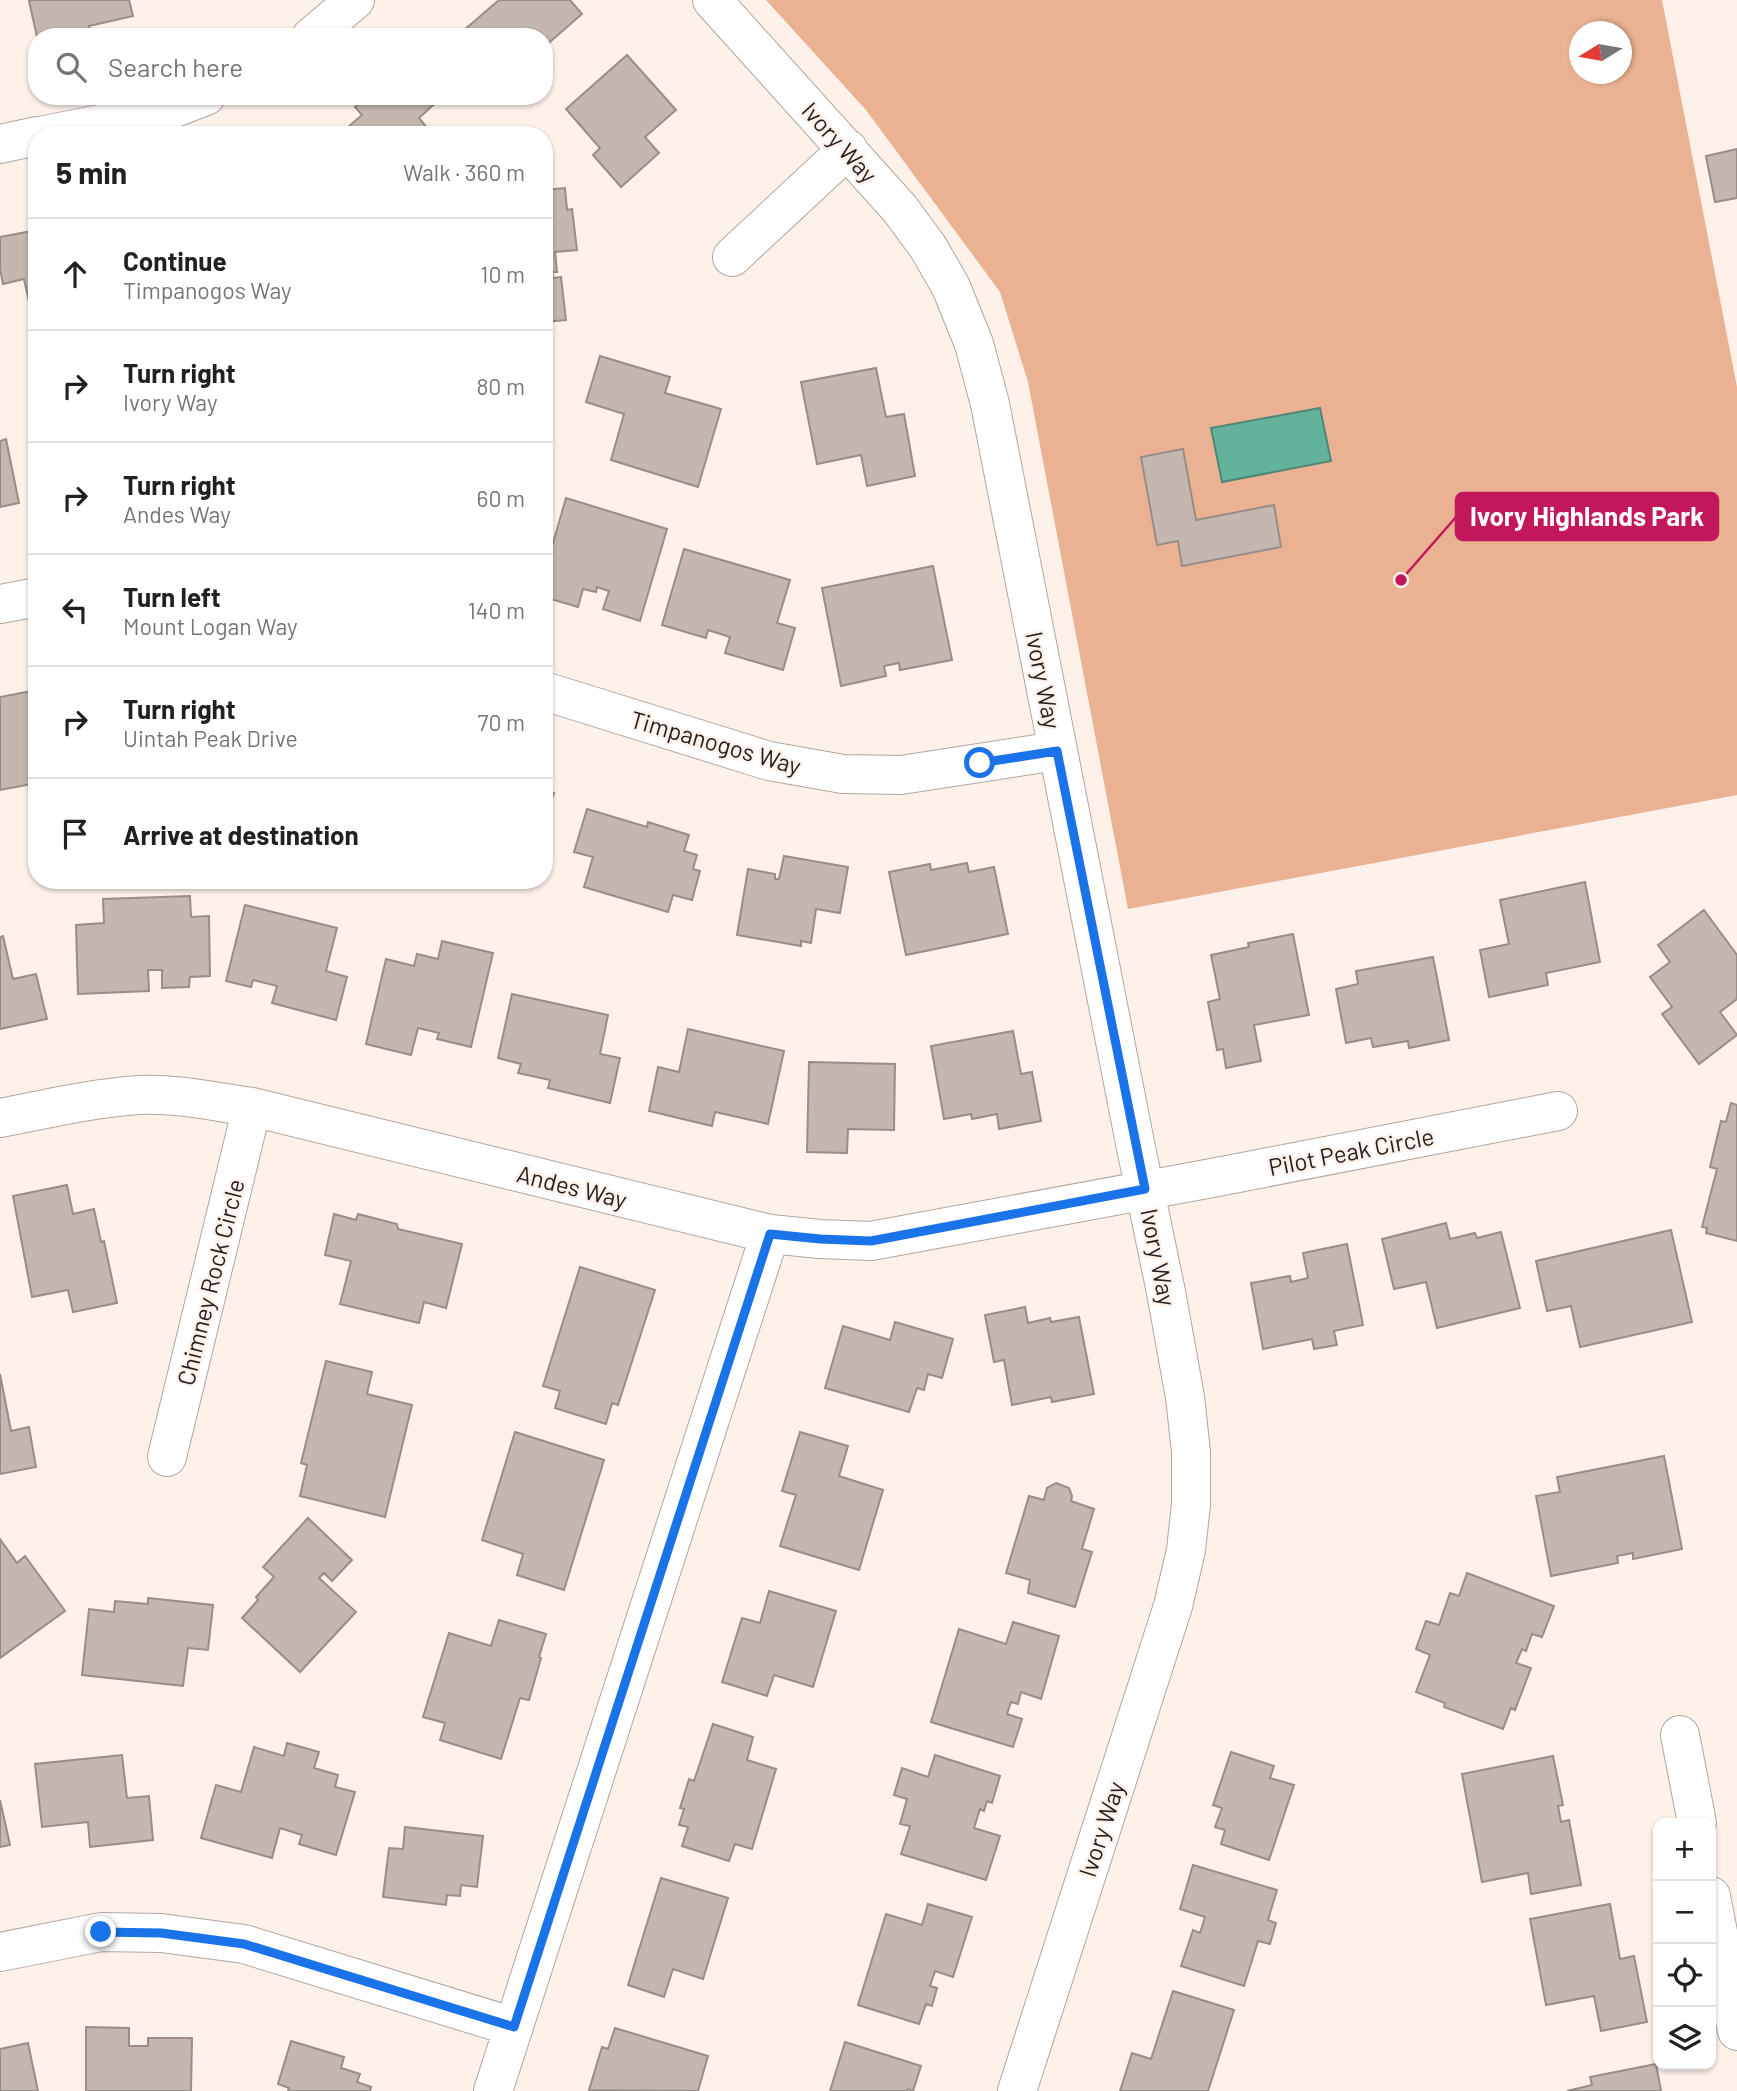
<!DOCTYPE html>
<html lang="en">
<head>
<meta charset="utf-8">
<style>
  :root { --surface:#fff; --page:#f2f2f2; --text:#202124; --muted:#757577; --line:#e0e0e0 }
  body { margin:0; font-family:Barlow,sans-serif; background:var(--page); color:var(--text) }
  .controls { position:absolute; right:21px; bottom:21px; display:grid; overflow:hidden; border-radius:14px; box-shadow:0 2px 5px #0004 }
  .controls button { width:63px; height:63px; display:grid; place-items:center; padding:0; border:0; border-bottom:2px solid var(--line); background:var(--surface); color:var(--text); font:35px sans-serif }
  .compass { position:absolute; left:1569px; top:21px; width:63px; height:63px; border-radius:50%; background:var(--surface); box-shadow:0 2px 5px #0004; rotate:259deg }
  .stop { position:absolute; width:21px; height:21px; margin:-16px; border:5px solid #1a73e8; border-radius:50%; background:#fff }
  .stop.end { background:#1a73e8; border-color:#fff; box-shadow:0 2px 7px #0008 }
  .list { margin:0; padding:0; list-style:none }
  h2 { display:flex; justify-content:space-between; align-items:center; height:91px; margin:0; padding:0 28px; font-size:30px }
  h2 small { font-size:23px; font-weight:400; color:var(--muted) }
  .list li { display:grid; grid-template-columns:46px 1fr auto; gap:21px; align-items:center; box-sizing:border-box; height:112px; padding:0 28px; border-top:2px solid var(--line) }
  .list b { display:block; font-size:26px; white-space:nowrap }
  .list p { margin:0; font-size:23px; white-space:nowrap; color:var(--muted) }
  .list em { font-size:23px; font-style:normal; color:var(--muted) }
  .icon { flex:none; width:38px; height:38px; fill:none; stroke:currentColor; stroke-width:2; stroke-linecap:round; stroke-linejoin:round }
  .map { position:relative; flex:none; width:1737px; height:2091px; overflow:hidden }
  .search { position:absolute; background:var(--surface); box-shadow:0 2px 5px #0004; left:28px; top:28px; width:525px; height:77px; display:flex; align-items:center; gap:18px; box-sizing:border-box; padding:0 24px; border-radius:28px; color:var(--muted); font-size:26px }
  .panel { position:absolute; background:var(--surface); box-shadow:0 2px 5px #0004; left:28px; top:126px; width:525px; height:763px; border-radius:28px }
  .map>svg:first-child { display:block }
  .green { fill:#eab292; fill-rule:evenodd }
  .water { fill:#63b39c; stroke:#508676; stroke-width:2 }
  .building { fill:#c3b7b0; stroke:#988d87; stroke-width:2 }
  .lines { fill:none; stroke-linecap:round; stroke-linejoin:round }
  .minor-casing { stroke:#b2a6a0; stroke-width:40 }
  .minor { stroke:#fff; stroke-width:38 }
  .route { stroke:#1a73e8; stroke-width:9 }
  .labels { text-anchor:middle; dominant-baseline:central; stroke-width:5; stroke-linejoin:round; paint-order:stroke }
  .street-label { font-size:24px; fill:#231e1c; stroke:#fdf1ea }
  .leader { fill:none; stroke:#c2185b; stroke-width:2.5 }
  .callout-dot { fill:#c2185b; stroke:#fdf1ea; stroke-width:2.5 }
  .callout { fill:#c2185b; stroke:#c2185b; stroke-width:2.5 }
  .callout-label { font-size:26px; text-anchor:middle; font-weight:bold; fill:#fff }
</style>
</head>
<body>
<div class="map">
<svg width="1737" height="2091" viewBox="0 0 1737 2091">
  <rect width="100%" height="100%" fill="#fdf1ea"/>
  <path class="green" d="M766 0H1662L1737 387V795L1128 909 1028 382 1000 292 866 110ZM1580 32H1622V74H1580Z"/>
  <path class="water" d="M1320 408 1331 461 1222 482 1211 428Z"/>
  <path class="building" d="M33 0H129L133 16 89 26 91 35 84 37H37L29 1Z
    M499 0H570L582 14 544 47V37H456Z
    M627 55 676 110 645 137 659 153 621 187 593 155 600 148 566 109Z
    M368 96H443L419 118 433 135H339L362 115 355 107Z
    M1737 149V198L1715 202 1706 156Z
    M565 188 567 210 572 209 577 250 555 252 557 272H552L553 278 561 277 566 320 544 322V190Z
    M37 230V323L34 324 24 279 3 284 0 269V237Z
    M600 356 670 377 665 393 721 409 698 487 611 460 624 414 586 402Z
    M876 368 886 417 904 414 915 476 867 486 861 455 817 464 801 382Z
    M6 439 19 503 0 507V441Z
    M1183 449 1196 520 1274 505 1281 547 1182 566 1178 541 1157 545 1141 457Z
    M566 498 667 529 640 621 603 609 609 591 597 587 596 592 583 589 578 607 544 597V540L553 543Z
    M684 549 790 580 777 623 795 628 783 670 725 653 730 637 708 630 706 638 662 625Z
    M933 566 952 660 900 670 899 663 884 666 886 676 841 686 822 588Z
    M37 690V783L0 790V697Z
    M544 790 554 793 544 823Z
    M587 809 647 827 648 822 689 835 684 851 697 855 693 869 700 871 692 900 673 895 668 912 584 887 593 857 574 852Z
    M784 856 848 867 840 913 816 909 811 943 801 941V946L737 935 748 869 775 874V879H779Z
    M967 863 969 872 994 867 1008 934 906 955 889 872 930 864 931 870Z
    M1585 882 1600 962 1546 973 1548 985 1489 997 1480 950 1509 944 1500 900Z
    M190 896 191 917 209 916 210 976 190 977 189 987 162 988V970H148L149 991 78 994 76 925 104 923 103 899Z
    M245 905 337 928 326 971 347 977 336 1020 272 1003 277 986 253 980 251 987 226 981Z
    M1704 910 1737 955V999L1720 1012 1737 1035 1699 1064 1662 1014 1672 1007 1650 977 1670 962 1658 945Z
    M1293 934 1309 1015 1254 1025 1261 1061 1226 1068 1223 1049 1217 1050 1208 1002 1220 999 1211 955 1249 947 1248 943Z
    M3 936 13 979 36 974 47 1019 0 1029V937Z
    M442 941 493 953 471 1047 437 1039 439 1033 418 1028 411 1055 366 1044 386 959 414 966 417 954 438 959Z
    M1433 957 1449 1040 1409 1048 1408 1041 1373 1047 1371 1038 1346 1043 1336 989 1358 984 1356 971Z
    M512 994 608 1015 600 1054 620 1058 610 1103 548 1088 550 1080 518 1073 521 1064 498 1058Z
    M688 1029 784 1051 768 1124 715 1112 712 1126 649 1111 658 1067 679 1072Z
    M1013 1031 1021 1074 1032 1072 1041 1121 999 1129 997 1114 972 1119 971 1114 944 1119 931 1046Z
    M809 1062 895 1064 894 1130 848 1129 847 1153 807 1152Z
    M1731 1103 1737 1105V1241L1706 1233 1707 1228 1702 1227 1717 1169 1710 1167 1721 1121 1726 1122Z
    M67 1185 73 1214 94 1209 101 1242 104 1241 117 1303 73 1312 68 1290 32 1297 13 1196Z
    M334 1214 356 1220 358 1214 397 1224 398 1229 462 1244 446 1308 424 1302 419 1323 340 1304 351 1261 325 1255Z
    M1446 1223 1450 1239 1475 1233 1477 1238 1501 1232 1520 1308 1437 1328 1426 1282 1394 1289 1382 1239Z
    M1671 1230 1692 1322 1580 1347 1571 1306 1547 1311 1536 1261Z
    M1347 1244 1363 1325 1334 1331 1337 1345 1314 1349 1312 1339 1263 1349 1251 1283 1290 1276 1291 1282 1308 1278 1303 1253Z
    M580 1267 655 1290 618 1405 612 1403 606 1424 555 1408 560 1391 543 1386Z
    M1025 1307 1028 1323 1050 1318 1051 1322 1079 1317 1094 1394 1052 1402 1051 1397 1012 1405 1004 1360 994 1362 985 1315Z
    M895 1322 953 1339 942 1378 928 1374 924 1390 917 1388 909 1412 825 1388 843 1326 890 1340Z
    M326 1361 372 1372 367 1394 412 1405 385 1517 300 1496 307 1465 301 1463Z
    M0 1374 11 1431 29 1427 36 1467 0 1474Z
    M515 1432 604 1460 564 1590 517 1575 523 1554 482 1540Z
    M800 1432 848 1446 839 1476 883 1490 859 1570 780 1546 796 1495 782 1491Z
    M1664 1456 1682 1549 1633 1559V1553L1617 1556 1618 1563 1551 1576 1536 1496 1560 1492 1557 1477Z
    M1056 1483 1069 1488 1072 1496 1071 1501 1094 1509 1082 1549 1092 1552 1075 1607 1028 1593 1030 1580 1006 1573 1029 1496 1044 1500 1047 1488Z
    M308 1518 352 1560 332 1581 324 1573 319 1578 356 1612 300 1672 242 1618 258 1600 256 1597 274 1577 263 1567Z
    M0 1539 17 1563 25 1556 65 1611 0 1658Z
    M1467 1573 1554 1606 1542 1637 1532 1634 1526 1651 1522 1649 1516 1663 1531 1668 1515 1710 1511 1708 1503 1729 1444 1707 1445 1703 1416 1692 1430 1655 1416 1649 1426 1621 1439 1625 1450 1593 1459 1596Z
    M769 1591 836 1611 813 1687 774 1675 767 1696 722 1682 742 1618 760 1623Z
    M148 1598 213 1605 208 1650 188 1648 183 1686 82 1675 89 1609 114 1612 115 1601 148 1604Z
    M499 1620 546 1634 539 1657 541 1658 529 1700 520 1698 501 1759 440 1740 445 1723 423 1717 449 1633 491 1646Z
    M1013 1622 1059 1636 1041 1699 1021 1692 1018 1704 1011 1702 1007 1714 1022 1719 1013 1747 931 1722 959 1629 1006 1644Z
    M713 1724 753 1737 747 1760 776 1769 752 1849 735 1844 729 1861 682 1846 688 1827 679 1825 684 1809 680 1808 689 1779 694 1781Z
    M287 1743 319 1752 314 1768 338 1775 335 1787 355 1792 336 1855 299 1844 302 1835 280 1828 272 1858 201 1838 216 1785 241 1792 254 1747 284 1756Z
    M1231 1752 1274 1766 1270 1778 1294 1785 1269 1860 1221 1844 1225 1830 1215 1827 1222 1808 1213 1805Z
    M122 1755 127 1798 149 1796 153 1840 90 1847 88 1822 42 1827 35 1764Z
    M935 1755 1000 1776 992 1803 987 1801 984 1811 980 1809 974 1828 1000 1836 986 1880 901 1854 910 1826 900 1824 907 1799 894 1795 902 1768 928 1777Z
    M1553 1756 1563 1805 1558 1806 1561 1822 1569 1820 1581 1885 1531 1894 1528 1873 1482 1882 1462 1774Z
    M0 1800 10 1845 0 1847Z
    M405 1827 483 1836 477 1887 461 1885 460 1896 447 1895 446 1905 383 1897 389 1848 403 1849Z
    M1193 1865 1277 1890 1268 1920 1276 1923 1270 1944 1258 1941 1244 1986 1181 1966 1193 1930 1200 1933 1205 1917 1180 1909Z
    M661 1878 728 1898 703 1979 673 1969 664 1997 628 1985Z
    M928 1904 972 1917 953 1977 935 1971 930 1986 937 1988 932 2006 926 2004 919 2024 858 2005 886 1914 922 1925Z
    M1610 1904 1620 1959 1634 1956 1647 2022 1601 2031 1594 1996 1546 2005 1530 1919Z
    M1173 1991 1234 2010 1208 2091H1120L1132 2053 1151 2059Z
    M86 2027 129 2028V2046H148V2038H192L191 2091H86Z
    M615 2028 708 2056 698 2091 589 2090 602 2047 608 2049Z
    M291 2041 344 2057 341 2068 360 2074 357 2082 371 2087 370 2091H288L289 2088 278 2084Z
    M845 2042 921 2066 913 2091 908 2089 907 2091H830Z
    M28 2043 38 2091H0V2049Z
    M1656 2064 1661 2091H1567L1592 2085 1590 2077Z"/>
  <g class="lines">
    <defs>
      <path id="minor" d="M712 0 900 209 928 247 951 287 974 344 990 404 1135 1143 1166 1292 1185 1397 1191 1452V1504L1186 1550 1173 1606 1017 2091
        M311 37 355 0
        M45 135 169 110 206 96
        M0 144 37 136
        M732 257 848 149
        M0 604 37 597
        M544 691 769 761 843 774 901 775 1057 751
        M0 1118C46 1109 93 1098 139 1095 176 1093 216 1102 252 1107L770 1234 820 1239 871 1241 1212 1178 1558 1111
        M167 1457 252 1107
        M1680 1735 1697 1823
        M1711 1896 1737 2031
        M0 1952 101 1932 161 1933 244 1944 514 2027
        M493 2091 770 1234"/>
    </defs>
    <use href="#minor" class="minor-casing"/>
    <use href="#minor" class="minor"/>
  </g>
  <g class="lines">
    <path class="route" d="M101 1932 161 1933 244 1944 514 2027 770 1234 820 1239 871 1241 1145 1189 1057 751 980 763"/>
  </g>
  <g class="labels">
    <g class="street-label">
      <text transform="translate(840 142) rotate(48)">Ivory Way</text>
      <text transform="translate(1044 680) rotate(79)">Ivory Way</text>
      <text transform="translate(716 742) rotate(16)">Timpanogos Way</text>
      <text transform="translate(1351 1151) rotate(-11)">Pilot Peak Circle</text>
      <text transform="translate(572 1186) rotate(14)">Andes Way</text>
      <text transform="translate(1159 1257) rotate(79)">Ivory Way</text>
      <text transform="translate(210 1282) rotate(-76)">Chimney Rock Circle</text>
      <text transform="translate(1101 1829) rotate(-72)">Ivory Way</text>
    </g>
  </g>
  <path class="leader" d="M1401 580L1456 517"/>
  <circle class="callout-dot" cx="1401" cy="580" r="7"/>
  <rect class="callout" x="1456" y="493" width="262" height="47" rx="7"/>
  <g class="callout-label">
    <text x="1587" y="526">Ivory Highlands Park</text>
  </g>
</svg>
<div class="controls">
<button>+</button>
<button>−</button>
<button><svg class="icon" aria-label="locate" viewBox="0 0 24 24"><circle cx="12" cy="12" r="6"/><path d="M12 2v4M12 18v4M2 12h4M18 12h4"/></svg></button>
<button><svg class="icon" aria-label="layers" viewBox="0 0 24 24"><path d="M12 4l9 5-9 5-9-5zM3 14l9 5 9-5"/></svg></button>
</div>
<svg class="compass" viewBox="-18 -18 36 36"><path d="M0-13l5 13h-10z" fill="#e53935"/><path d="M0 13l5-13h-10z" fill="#757577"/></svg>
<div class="stop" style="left:980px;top:763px"></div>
<div class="stop end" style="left:101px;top:1932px"></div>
<div class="search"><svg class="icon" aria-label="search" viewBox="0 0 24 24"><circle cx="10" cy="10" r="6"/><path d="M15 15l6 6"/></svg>Search here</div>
<section class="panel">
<h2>5 min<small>Walk · 360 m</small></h2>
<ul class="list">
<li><svg class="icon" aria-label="ahead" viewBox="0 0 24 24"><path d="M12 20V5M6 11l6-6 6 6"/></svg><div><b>Continue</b><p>Timpanogos Way</p></div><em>10 m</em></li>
<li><svg class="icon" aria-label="right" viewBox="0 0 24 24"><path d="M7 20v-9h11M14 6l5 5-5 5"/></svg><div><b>Turn right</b><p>Ivory Way</p></div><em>80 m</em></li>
<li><svg class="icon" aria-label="right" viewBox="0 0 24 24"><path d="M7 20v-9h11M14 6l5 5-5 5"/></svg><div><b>Turn right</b><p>Andes Way</p></div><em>60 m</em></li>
<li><svg class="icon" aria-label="left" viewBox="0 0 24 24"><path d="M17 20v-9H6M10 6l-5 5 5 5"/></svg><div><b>Turn left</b><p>Mount Logan Way</p></div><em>140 m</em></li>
<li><svg class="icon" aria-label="right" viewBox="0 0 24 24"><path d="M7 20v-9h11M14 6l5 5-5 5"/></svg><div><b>Turn right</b><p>Uintah Peak Drive</p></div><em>70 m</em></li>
<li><svg class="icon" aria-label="arrive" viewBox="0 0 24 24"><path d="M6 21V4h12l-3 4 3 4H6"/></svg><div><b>Arrive at destination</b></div></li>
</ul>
</section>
</div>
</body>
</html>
